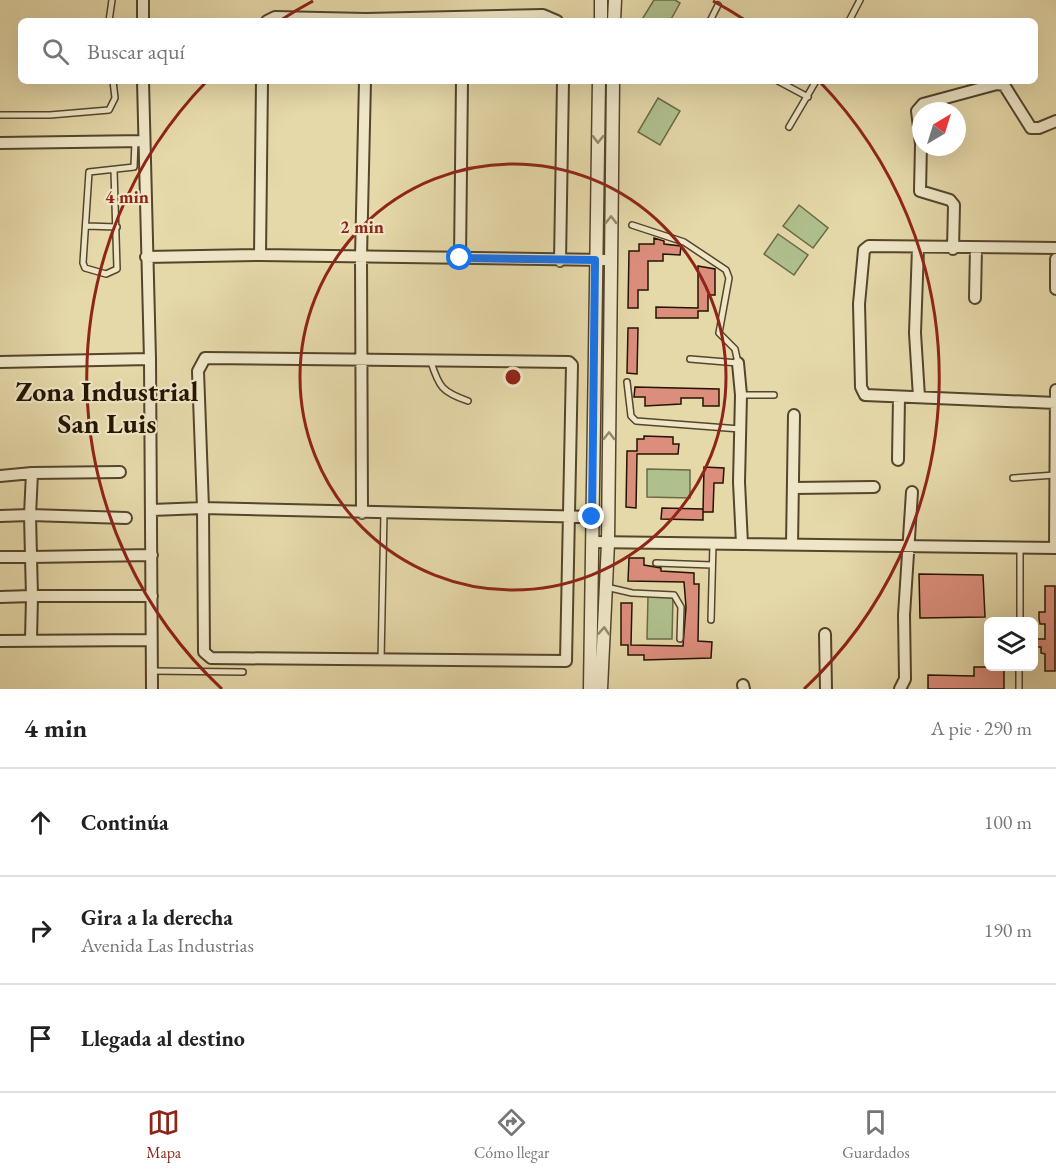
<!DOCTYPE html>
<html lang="es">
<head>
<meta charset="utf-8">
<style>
  :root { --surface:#fff; --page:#f2f2f2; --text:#222; --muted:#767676; --line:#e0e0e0; --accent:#8f2418 }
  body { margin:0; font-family:"EB Garamond",serif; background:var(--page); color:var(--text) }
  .controls { position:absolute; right:18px; bottom:18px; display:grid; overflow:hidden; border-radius:9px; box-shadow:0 6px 24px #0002 }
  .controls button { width:54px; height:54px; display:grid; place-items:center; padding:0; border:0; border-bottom:2px solid var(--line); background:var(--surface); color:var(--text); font:30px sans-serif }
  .compass { position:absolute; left:912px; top:102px; width:54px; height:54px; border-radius:50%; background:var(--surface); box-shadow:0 6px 24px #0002; rotate:38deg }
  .stop { position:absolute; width:18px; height:18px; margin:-14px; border:4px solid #1a73e8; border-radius:50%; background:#fff }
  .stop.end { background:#1a73e8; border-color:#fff; box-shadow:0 2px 6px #0008 }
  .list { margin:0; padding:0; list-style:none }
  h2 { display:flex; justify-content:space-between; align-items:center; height:78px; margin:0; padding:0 24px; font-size:26px }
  h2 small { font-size:20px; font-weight:400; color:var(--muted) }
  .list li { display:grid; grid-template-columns:39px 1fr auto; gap:18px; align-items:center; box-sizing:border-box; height:108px; padding:0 24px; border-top:2px solid var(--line) }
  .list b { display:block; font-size:22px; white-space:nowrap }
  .list p { margin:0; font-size:20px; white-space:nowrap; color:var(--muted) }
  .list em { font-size:20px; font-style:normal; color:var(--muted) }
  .icon { flex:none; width:33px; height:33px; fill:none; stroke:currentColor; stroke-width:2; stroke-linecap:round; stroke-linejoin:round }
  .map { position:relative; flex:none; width:1056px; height:689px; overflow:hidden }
  .search { position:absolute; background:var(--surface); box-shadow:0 6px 24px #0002; left:18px; right:18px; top:18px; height:66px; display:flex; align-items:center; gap:15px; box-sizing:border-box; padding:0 21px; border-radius:9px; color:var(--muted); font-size:22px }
  .sheet { height:402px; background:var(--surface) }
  nav { display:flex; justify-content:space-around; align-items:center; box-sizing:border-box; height:84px; border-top:2px solid var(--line); background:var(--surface); font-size:16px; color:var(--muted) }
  nav a { display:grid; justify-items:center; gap:3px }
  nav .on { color:var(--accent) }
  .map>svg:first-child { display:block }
  .green { fill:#afc08d; stroke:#6a6a47; stroke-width:1.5 }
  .building { fill:#dc8e7d; stroke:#241401; stroke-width:1.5 }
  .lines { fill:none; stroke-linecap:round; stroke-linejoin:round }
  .service-casing { stroke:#54452b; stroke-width:8 }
  .minor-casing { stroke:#54452b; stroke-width:14 }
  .tertiary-casing { stroke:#54452b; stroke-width:15 }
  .service { stroke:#eee6c7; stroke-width:5 }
  .minor { stroke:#eee6c7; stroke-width:10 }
  .tertiary { stroke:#eee6c7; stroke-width:12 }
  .oneway { stroke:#93886e }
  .route { stroke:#1a73e8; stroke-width:8 }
  .ring { fill:none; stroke:#8f2418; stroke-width:3 }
  .labels { text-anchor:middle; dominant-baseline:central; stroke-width:4.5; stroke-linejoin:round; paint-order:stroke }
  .district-label { font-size:28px; font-weight:bold; fill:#241401; stroke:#eee6c7 }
  .centre { fill:#8f2418; stroke:#eee6c7; stroke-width:3 }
  .ring-label { font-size:18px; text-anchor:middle; font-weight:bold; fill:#8f2418; stroke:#eee6c7; stroke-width:4.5; stroke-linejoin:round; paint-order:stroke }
</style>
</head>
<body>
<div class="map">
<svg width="1056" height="689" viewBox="0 0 1056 689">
  <rect width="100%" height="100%" fill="#e5d8a9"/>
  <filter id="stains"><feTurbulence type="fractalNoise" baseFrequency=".00333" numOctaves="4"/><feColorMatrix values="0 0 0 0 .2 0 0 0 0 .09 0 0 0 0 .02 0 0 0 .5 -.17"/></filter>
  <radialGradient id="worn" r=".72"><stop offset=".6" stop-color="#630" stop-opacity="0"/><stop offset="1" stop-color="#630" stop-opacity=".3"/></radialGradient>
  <path class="green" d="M654 0H675L680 3 670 21H641Z
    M658 98 680 111 660 145 638 132Z
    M799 205 828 228 813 248 783 226Z
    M778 234 808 255 794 275 764 254Z
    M647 469 690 470V498L647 497Z
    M648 596H673L672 639H647Z"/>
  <path class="building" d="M654 238 664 241V244L681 246 680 255 663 254V261H648V290H638V308H628L629 251H639V244H654Z
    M698 266 715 269V295H708V311H698V318H656V307L698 308Z
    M628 328H638L637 374 627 373Z
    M635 387 719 389V406H703V398H681V404L645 406V397H634Z
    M644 436 673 437V444H679L678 454H637L636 508 626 507 627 451H637V439H644Z
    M704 467 724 468 723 483H714L713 512H703Z
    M662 508 703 509V520L661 519Z
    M629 558H644V565L661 568V571L694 573V584H699L698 641 712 642 711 658 644 660V655H628V645H621V603H632L631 645 683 646 686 607 684 582 628 581Z
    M919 574 983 575 985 617 920 618Z
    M1045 586H1055V671H1045V654L1041 653V647H1037V639H1045V624H1040L1039 619V612H1045Z
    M974 667H1004V689H928V675L974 676Z"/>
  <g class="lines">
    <defs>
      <path id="service" d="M109 21 112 0
        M710 21 718 5
        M849 21 860 0
        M778 81 808 97
        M0 115H50L109 110 115 98 113 81
        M789 127 816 81
        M114 170 117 269 106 274 85 268 83 263 89 172 134 167 135 141
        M632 225 684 242 726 270 729 278 719 333 735 349 738 363 690 359
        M87 226 117 227
        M431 362C439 387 442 392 468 401
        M627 382 631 416 636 421 740 429
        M741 395H774
        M1013 478 1055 475
        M656 563 712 565
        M606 587 632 593 674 595 681 607 680 639
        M711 620 713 544
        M1020 622V548
        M381 660 384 513
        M152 671 243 672
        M1019 689V666"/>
      <path id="minor" d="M143 0V21
        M267 21 275 17 366 19 543 15 557 21
        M143 81 150 359 152 689
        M0 143 144 141
        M918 248 915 333 919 397
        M953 249 954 205 950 200 920 191 921 144 917 111 923 104 997 84 1004 85 1031 128H1039L1056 121
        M260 255 262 81
        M146 257 260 255 605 260
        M460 258 462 81
        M1056 259V289
        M560 261 563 81
        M975 298 976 248
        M205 358 569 362 572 365 566 661 211 658 204 652 203 508 198 371Z
        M0 362 150 359
        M738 363 741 395 739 482 742 544
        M1056 403 865 395 861 387 859 304 864 250 869 246 1056 248
        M898 460 899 397
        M32 473 30 515 126 518
        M0 476 32 473 120 472
        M793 488 874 487
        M152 510 203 508 592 517
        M362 513 361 257 365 81
        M0 516 30 515 31 557H0
        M592 542 1056 548
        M792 545 794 415
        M1055 547 1056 390
        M152 555 31 557 32 596H152
        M0 597 32 596 31 640
        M825 634 826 689
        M0 641 151 640
        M743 685 744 689
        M900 689 905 679 904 615 912 492"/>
      <path id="tertiary" d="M601 21V0
        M614 21 615 0
        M590 689 599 81
        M601 689 608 543 613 81"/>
    </defs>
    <use href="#service" class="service-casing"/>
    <use href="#minor" class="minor-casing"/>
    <use href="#tertiary" class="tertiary-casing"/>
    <use href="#service" class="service"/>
    <use href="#minor" class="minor"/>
    <use href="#tertiary" class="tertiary"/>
  </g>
  <defs><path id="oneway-chevron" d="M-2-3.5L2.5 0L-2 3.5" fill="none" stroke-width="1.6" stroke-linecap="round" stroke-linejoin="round" transform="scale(1.5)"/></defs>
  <g class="oneway">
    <use href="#oneway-chevron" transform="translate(598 139) rotate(91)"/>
    <use href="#oneway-chevron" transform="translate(611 220) rotate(-89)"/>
    <use href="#oneway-chevron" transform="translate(609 436) rotate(-89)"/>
    <use href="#oneway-chevron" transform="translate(604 631) rotate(-86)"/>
  </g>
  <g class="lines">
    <path class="route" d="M460 258 595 260 592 517"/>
  </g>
  <g class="ring">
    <circle cx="513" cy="377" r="213"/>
    <path d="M222 689A426 426 0 0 1 207 81M281 20A426 426 0 0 1 313 1M713 1A426 426 0 0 1 745 20M819 81A426 426 0 0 1 804 689"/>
  </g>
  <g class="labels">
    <g class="district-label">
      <text x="107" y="391">Zona Industrial<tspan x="107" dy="32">San Luis</tspan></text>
    </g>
  </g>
  <circle cx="513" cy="377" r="9" class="centre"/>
  <g class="ring-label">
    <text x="127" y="203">4 min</text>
    <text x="362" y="233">2 min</text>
  </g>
  <rect width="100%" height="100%" filter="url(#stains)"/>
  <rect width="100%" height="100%" fill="url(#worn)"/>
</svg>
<div class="controls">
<button><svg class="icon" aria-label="layers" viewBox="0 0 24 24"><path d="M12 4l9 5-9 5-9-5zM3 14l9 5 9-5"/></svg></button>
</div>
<svg class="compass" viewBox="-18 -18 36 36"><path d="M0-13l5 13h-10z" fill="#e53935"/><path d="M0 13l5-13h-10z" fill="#767676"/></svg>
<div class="stop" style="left:460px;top:258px"></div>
<div class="stop end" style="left:592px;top:517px"></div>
<div class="search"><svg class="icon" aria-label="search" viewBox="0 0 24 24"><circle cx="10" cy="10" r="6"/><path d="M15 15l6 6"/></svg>Buscar aquí</div>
</div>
<section class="sheet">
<h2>4 min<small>A pie · 290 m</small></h2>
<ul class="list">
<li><svg class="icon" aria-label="ahead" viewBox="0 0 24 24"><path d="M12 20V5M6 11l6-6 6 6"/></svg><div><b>Continúa</b></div><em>100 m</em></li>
<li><svg class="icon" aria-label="right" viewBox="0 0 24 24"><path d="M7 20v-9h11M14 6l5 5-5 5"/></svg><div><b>Gira a la derecha</b><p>Avenida Las Industrias</p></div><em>190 m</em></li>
<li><svg class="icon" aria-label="arrive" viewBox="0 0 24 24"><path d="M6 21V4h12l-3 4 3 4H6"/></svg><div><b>Llegada al destino</b></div></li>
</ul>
</section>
<nav>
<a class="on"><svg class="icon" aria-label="map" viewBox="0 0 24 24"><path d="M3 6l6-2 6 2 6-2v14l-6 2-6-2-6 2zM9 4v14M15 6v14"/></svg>Mapa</a>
<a><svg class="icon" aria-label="directions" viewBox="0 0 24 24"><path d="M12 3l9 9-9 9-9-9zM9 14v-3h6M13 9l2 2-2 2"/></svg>Cómo llegar</a>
<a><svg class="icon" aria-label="saved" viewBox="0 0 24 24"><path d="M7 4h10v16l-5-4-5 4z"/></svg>Guardados</a>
</nav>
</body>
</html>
